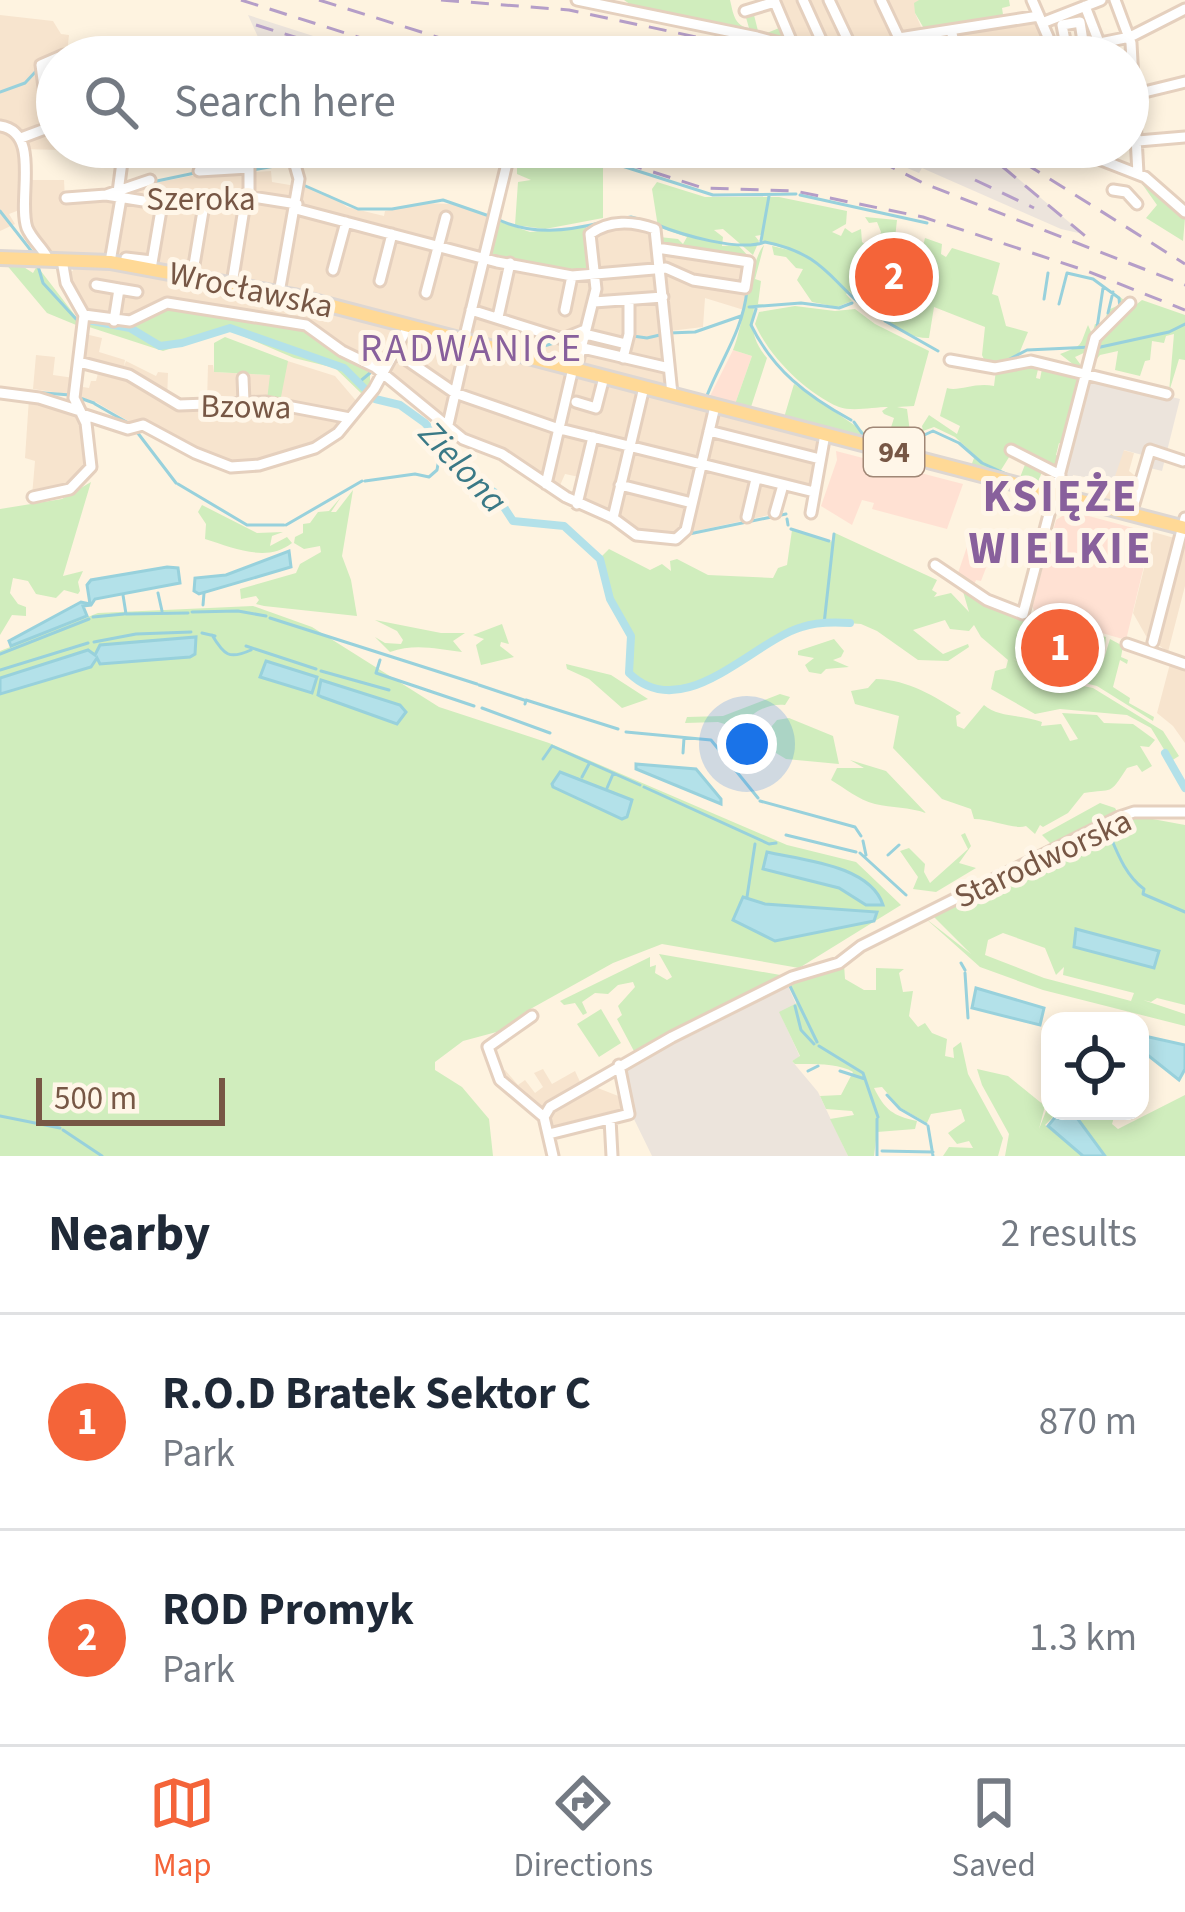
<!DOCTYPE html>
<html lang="en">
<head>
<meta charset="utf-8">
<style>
  :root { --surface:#fff; --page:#f2f2f3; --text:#1f2937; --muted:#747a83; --line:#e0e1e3; --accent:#f46439 }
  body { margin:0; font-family:"Source Sans 3",sans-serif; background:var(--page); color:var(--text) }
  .controls { position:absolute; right:36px; bottom:36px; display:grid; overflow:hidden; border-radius:24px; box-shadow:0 6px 18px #0003 }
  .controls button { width:108px; height:108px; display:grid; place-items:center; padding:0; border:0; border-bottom:3px solid var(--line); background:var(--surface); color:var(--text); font:60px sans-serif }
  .scale { position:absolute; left:36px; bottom:30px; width:189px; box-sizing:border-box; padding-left:12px; border:6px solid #775745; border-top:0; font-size:33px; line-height:42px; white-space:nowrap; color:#775745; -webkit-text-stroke:9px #fff6e8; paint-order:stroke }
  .you { position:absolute; left:747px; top:744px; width:42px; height:42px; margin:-30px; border:9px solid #fff; border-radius:50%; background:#1a73e8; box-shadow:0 0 0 18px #1a73e833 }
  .badge { display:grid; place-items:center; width:78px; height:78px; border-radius:50%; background:var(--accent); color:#fff; font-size:39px; font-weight:700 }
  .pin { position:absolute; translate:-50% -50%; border:6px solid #fff; box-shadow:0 3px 12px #0006 }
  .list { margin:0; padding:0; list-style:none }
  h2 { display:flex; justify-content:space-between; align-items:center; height:156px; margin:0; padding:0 48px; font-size:51px }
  h2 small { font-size:39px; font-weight:400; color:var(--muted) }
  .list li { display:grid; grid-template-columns:78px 1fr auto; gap:36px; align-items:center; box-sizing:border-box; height:216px; padding:0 48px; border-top:3px solid var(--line) }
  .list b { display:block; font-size:45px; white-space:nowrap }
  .list p { margin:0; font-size:39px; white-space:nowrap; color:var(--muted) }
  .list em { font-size:39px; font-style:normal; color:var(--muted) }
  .icon { flex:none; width:66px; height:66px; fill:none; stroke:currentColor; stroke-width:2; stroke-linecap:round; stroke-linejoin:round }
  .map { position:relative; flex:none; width:1185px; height:1156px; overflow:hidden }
  .search { position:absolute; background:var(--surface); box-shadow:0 6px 18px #0003; left:36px; right:36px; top:36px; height:132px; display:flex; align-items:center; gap:30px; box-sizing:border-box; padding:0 42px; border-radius:66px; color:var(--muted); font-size:45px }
  .sheet { height:588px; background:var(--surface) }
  nav { display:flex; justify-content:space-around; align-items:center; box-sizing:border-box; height:168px; border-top:3px solid var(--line); background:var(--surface); font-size:33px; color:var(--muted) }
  nav a { display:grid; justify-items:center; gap:6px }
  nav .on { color:var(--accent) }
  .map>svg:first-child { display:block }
  .residential { fill:#f7e4ce }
  .commercial { fill:#ffe1d3 }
  .industrial { fill:#ece4dc }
  .green { fill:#d0edbd; fill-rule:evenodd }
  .water { fill:#b3e1e9; stroke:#98d1dc; stroke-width:3 }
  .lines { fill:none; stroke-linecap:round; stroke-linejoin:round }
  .stream { stroke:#98d1dc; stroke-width:3 }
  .river { stroke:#b3e1e9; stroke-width:8 }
  .minor-casing { stroke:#e5d0be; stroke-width:15 }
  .major-casing { stroke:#ded7d2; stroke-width:18 }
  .minor { stroke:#fff; stroke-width:9 }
  .major { stroke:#ffd996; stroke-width:12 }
  .rail { stroke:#b59ec8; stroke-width:3; stroke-dasharray:18 12; stroke-linecap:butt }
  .labels { text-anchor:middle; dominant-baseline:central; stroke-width:10; stroke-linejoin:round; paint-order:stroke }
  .shield { fill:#fff6e8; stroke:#a08776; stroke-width:3 }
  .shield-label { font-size:30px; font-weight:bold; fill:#775745 }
  .street-label { font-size:33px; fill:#775745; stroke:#fff6e8 }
  .water-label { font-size:36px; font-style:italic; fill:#3a7986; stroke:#fff6e8 }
  .quarter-label { font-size:39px; letter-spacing:3px; fill:#88609c; stroke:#fff6e8 }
  .district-label { font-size:45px; font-weight:bold; letter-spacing:3px; fill:#88609c; stroke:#fff6e8 }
</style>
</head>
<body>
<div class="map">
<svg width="1185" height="1156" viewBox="0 0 1185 1156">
  <rect width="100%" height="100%" fill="#fef3e0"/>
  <path class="residential" d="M776 0H801L825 51 796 43Z
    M805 0H919L915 13 923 31 893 48 895 57H870L865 47 855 51 827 46Z
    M0 15 53 21 61 34 69 35 67 54 37 66 43 97 57 98V147H64L63 150 19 149 22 209 9 214 15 224 0 231Z
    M1038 18 1053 51 1013 57H941L937 33Z
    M271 171 272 182 296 186 277 289 178 268 52 256 35 237 27 221 26 180H64L65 200 196 175Z
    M299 185 330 195 347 207 384 216 385 211 422 203 451 204 473 211 490 218 481 255 299 207Z
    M298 211 514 268 655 272 669 388 575 364 713 410 681 535 635 532 579 502 584 478 565 474 558 490 550 485 558 430 547 480 474 441 308 323 167 302 127 321 85 315 65 272 73 271 74 263 279 297Z
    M625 224 654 230V265L600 271 594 235Z
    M662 250 746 262 743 283 695 278 662 264Z
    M665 270 746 291 744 310 705 298 703 327 670 331Z
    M85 334 102 338 99 352 125 360 124 366 126 361 156 376 158 372 168 373 167 400 207 402 208 365H213L214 372 270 375 275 357 335 376 358 403 330 438 290 455 233 466 163 436 141 420 135 425 94 401 75 396 77 386 89 388 91 381H96L99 369 81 360Z
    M36 355 55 357 53 375 74 378 72 395 33 389Z
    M29 398 81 414 89 469 73 486 32 496 35 461 25 458Z
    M715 411 822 439 813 489 704 463Z
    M1123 450 1134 453 1129 471 1138 478 1134 495 1123 492 1119 507 1098 501 1104 480 1113 481Z
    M703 467 781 487 774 514 687 533Z
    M1153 532 1185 541V586L1168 652 1146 636 1133 613Z
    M1171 660 1185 668V743L1173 726 1157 713Z
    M543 1069 552 1084 575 1071 581 1084 535 1110 499 1074 505 1070 518 1085 525 1080 535 1093 543 1087 534 1073Z
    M590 1085 626 1099 629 1112 552 1130 548 1121 549 1112Z"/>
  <path class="commercial" d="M733 350 752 356 734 407 708 400Z
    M836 451 963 484 947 529 872 509 874 503 862 500 852 525 821 506 837 460Z
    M1070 511 1152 533 1126 640 1036 614 1032 606 1056 520Z
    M971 535 979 537 985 549 992 552 981 581 976 580 974 585 958 573Z"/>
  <path class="industrial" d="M248 15 360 51 414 57H267Z
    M877 147H981L1083 234 1061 229 922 168 919 173 893 162 895 155Z
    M1090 377 1180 399 1162 471 1146 467V456L1124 450 1113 482 1073 475 1068 493 1062 485Z
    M787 984 796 1004 780 1013 800 1057 792 1061 818 1092 848 1156H652L633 1117 625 1069Z"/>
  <path class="green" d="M624 0H730C733 12 734 26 749 28L745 14 753 11 758 31 767 33 784 26 791 41 634 7Z
    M919 0H1009L1010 6 1002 8 1004 21 926 32 915 13 914 3Z
    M517 147H587L603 162V218L545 229 515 225 518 182 531 180 517 174Z
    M1147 179 1185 218 1183 241 1146 218 1157 205 1140 181Z
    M657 182 705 197H779L847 211 846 224 832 232 841 236 845 228 852 233 861 229 862 242 867 246 878 241 881 232 877 222 869 223 865 217 897 220 895 238 923 246 925 238 942 244 941 254 946 257 952 248 1000 263 992 294 998 296 1006 326 1028 332 1016 361 987 366 982 355 985 327 934 307 929 338C901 339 868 311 849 291L846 294 852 301 837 307 812 302 797 280 803 269 796 268 786 257 774 255 772 246 789 250 763 242 761 235 755 236 759 241 753 255 723 229 714 230 723 237 722 246 738 245 751 259 686 246 660 247 659 237 678 239 683 244 687 237 658 227 652 189Z
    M495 220 530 232 586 227 591 270 559 271 490 255Z
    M764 245 755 279 761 281 758 304 765 305 754 308C751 329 753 341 767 358L750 410 734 407 752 356 733 350C744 324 751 259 764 245Z
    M16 262 33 273 37 266 77 318H82L81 327 47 313 5 263Z
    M1097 281 1127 302 1099 334 1142 300 1185 315V360L1179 359 1169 392 1174 334 1166 336 1164 343 1152 341 1150 360 1145 361 1140 376 1115 370 1118 351 1100 355 1092 365 1088 351 1075 357 1083 368 1079 369 1060 354C1084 345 1079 347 1088 325L1092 334 1095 324 1104 323 1108 310 1119 305V300Z
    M795 306 835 311 855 309 875 324 929 351 914 406 897 407 907 409 910 432 898 437 901 442 887 440 894 418 884 414 882 411 888 407C874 407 852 412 839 407 806 393 769 356 755 324L759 312Z
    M163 309 299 328 370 372V386L363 395 335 368 294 358 229 330 163 351 86 326 88 318 127 325Z
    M225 337 288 361 280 402 267 400 270 375 214 372V343Z
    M1032 362 1034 369 1039 365 1036 378 1040 379 1043 364 1085 375 1067 446 1059 443 1056 455 1064 458 1058 473 1043 469 1037 485 1019 480 1026 462 1011 454 1001 470 989 466 1013 480 970 469 974 458 979 459 955 437 934 427 923 431 922 426 929 415 957 434 960 426 940 416 947 388C958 392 975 382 994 386L996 370Z
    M794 384 863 431 867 442 783 421Z
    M91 482 63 576 83 571 78 582 80 591 78 594 64 590 56 598 36 594 28 581 13 578 10 593 18 604 26 607V616L12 615 0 635V509L62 499Z
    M353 490 342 556 351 580 357 616 264 606 256 604 259 600 256 596 241 599 240 589 296 573 300 564 321 552 320 546 304 549 294 543 295 537 303 533V524L310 523 318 512 329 511 341 497 331 512H336Z
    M202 505 257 533 283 532 272 536 270 546 287 537 292 543C267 563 234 548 205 539L206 524 198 512Z
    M792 530 831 542 835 533 937 580 932 590 937 593 934 597 951 593 969 612 962 588 1033 616 1106 637 1103 662 1110 639 1123 646 1121 657 1128 660 1127 664 1120 660 1113 687 1130 698 1129 703 1154 717 1153 721 1097 686 1056 676 1013 659 1059 681 1093 688 1163 731 1179 756 1171 761 1151 728 1127 715 1060 709 1035 714 991 689 995 671 1006 668 1008 660 981 637 974 625 969 631 950 629 945 620 913 630 943 654 968 644 969 647 948 661 918 660 877 631 861 624 834 622 799 627 737 664 685 687 649 688 629 670 632 638 612 600 600 558 609 549 650 570 662 564 671 571 670 561 677 559 708 575 773 578 778 568 787 565Z
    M253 606 312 627 439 707 549 743 787 845 856 862 901 905 799 968 662 944 613 963 525 1012 504 1030 463 1041 435 1062V1070L462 1087 489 1119 493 1156H0V651L98 613Z
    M375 620 441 633H465L453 641 462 652C437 649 415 643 390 652L375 637 385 643 401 644 403 640 397 631Z
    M502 624 509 644 501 642 500 646 514 657 481 665 476 645 484 639 473 635Z
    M834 639 844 651 841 657 833 660 849 667 826 669 821 674 809 672 805 665 814 658 798 655V651Z
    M566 664 611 675 648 699 622 708 589 679 567 669Z
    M876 679C909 680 934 696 961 713L956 716 957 726 964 729 984 705C999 718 1021 714 1042 722L1041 726 1061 724 1070 741 1078 739 1062 713 1097 715 1104 723 1133 724 1155 740 1149 747 1140 746 1152 766 1142 772 1137 765 1127 768C1108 797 1114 788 1084 793L1068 813 1043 827 1040 825 1035 834 1026 826C1014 830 992 819 974 819L971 809 942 799 893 748 899 716 855 704 851 691 868 688Z
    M780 694 790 697 785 705C771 703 750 711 745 726L767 765 741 729 718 722 685 723 687 717 723 716Z
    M789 718 833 736 839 764 786 759 771 750 766 733 777 720Z
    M850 760 886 771 926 813C909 807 892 808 875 804 857 799 846 789 831 780L837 768H864Z
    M1100 803 1115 808 1119 815 1067 842 1052 845 1042 835Z
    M1131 815 1185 825V1005L1157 998 1151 1002 1143 1000 1185 1014V1026L1043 990 980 967 925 918 971 954 931 914ZM1003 933 1045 948 1056 975 1064 967 1063 975 1134 993 1131 1001 1044 978 985 955 988 940Z
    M965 833 971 846 959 863 976 868 936 892 913 889 918 877 900 851 909 848 925 864 924 872 930 883 968 849 961 835Z
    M659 954 786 976 635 1053 617 1019 622 1015 618 1006 635 987 633 982 618 985 608 994 595 993 582 1002 587 1013 583 1015 575 1003 564 1005 560 1001 650 957V967L656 965 655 973 667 980 672 977Z
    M844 964 845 979 864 990H876V968L904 969 899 973 903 992 913 991 909 1016 918 1027 925 1023 932 1033 947 1039 945 1056 954 1058 953 1048 961 1042 968 1074 1003 1138 998 1156H943L949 1147 973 1148 969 1141 957 1144 948 1133 965 1121 961 1109 931 1114 927 1123 899 1107 882 1087 874 1088C885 1110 893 1116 917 1121L915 1129 877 1132 874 1156H848L830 1119 854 1115 852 1111 826 1109 820 1096 841 1095 853 1072C839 1063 812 1064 795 1064L792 1061 800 1056 779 1012 799 1002 791 986 793 980Z
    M601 1009 621 1043 599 1057 577 1024Z
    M977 1069 1008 1076 1045 1106 1039 1129 1048 1106 1050 1111H1059L1045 1125 1082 1156H1005L1009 1134 982 1085Z
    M1185 1095V1156H1105L1071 1114 1096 1111 1115 1114 1112 1124 1118 1129Z"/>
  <path class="water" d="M289 551 291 567 199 594 194 591 195 578 226 575Z
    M167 567 178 568 180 583 95 599 91 605 83 606 87 616 11 646 9 641 81 602 90 604 87 585 91 580Z
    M196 637 195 654 190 657 100 664 97 658 91 667 0 694V678L88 650 95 655 100 645Z
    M266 661 317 677 312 693 260 677Z
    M321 680 400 705 406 712 397 724 322 697 318 695Z
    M636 764 696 769 721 799V804L636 769Z
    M560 772 632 800 627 817 622 819 553 787 552 784Z
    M767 852C802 860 870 865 883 905H866L839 888 763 869Z
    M743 897 765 904 877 912 874 921 775 941 733 920Z
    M1076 929 1159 951 1154 968 1074 947Z
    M976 988 1044 1008 1040 1025 972 1008Z
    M1140 1035 1185 1045V1069L1179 1080 1140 1049Z
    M1060 1111H1072L1105 1156H1083L1048 1126Z"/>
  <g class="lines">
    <path class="stream" d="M419 54 421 56
      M0 92 25 83 38 69
      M595 147 619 165 713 195 796 194
      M252 170 286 164
      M152 182 195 173
      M301 184 358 209H392L443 200 492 217
      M800 195 927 223
      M0 211 36 257
      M497 219C532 236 567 231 604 222
      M613 220 631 217 653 223
      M655 224C682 235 739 252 765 242 832 255 832 290 882 319
      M761 241 769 196
      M38 266 43 283 76 319 83 320
      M1044 299 1048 273
      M1059 304 1067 273 1093 279 1119 298 1120 309
      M749 307 801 303 839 308 852 303
      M756 309 751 325C773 370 807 396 851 420
      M1108 313 1113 292
      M885 321 938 351
      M1097 328 1103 288
      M669 333 695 332 741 316
      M633 336 647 338 664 334
      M541 347 557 342
      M1096 348 1169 332 1185 324
      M528 350 538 347
      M1002 363 1027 350 1092 347
      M358 383 370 373
      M19 391 70 395
      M77 397 94 403
      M706 398C720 361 743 331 747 290
      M95 404 130 424
      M854 422 866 439
      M137 432 176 483
      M896 448 933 431 959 443 982 463 1013 477
      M365 481 415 474 429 477 437 470 439 458 452 453
      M178 484 247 525H284
      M1026 491 1039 501
      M787 519 788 525
      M286 525 362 481
      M791 529 829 541
      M689 534 786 514
      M158 593 162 611
      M123 595 126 614 188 613
      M203 605 204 593
      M192 612 238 611 266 616
      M93 617 124 614
      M270 618 477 684
      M824 624 834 534
      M202 633 215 636
      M212 635C224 655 229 660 251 650
      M94 642 136 634 191 632
      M246 646 316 669
      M0 654 89 619
      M380 660 376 673 474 706
      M0 670 88 643
      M321 671 389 690
      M479 685 524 700
      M525 704 526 700 618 729
      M482 708 550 733
      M626 732 711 740 758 798
      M552 746 640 785
      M683 753 684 738
      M543 759 552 746
      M582 777 589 764
      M644 787 769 844 776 843
      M607 788 613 774
      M760 801 855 827 861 836
      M1108 831C1117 852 1125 875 1144 889L1143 894 1185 912
      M786 835 856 852
      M863 841 866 855
      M860 853 906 895
      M888 855 899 845
      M747 897 755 844
      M961 963 965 970
      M965 973 968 1018
      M788 982 817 1042
      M795 1006 801 1030 814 1044
      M819 1046 863 1073 878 1117
      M808 1071 818 1066
      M840 1071 865 1079
      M887 1095 900 1109 926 1124
      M0 1116 60 1128
      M928 1126 933 1156
      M63 1130 102 1156
      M882 1151 933 1152
      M877 1156V1119"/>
    <path class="river" d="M87 320 130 328 160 346 182 343 230 328 344 368 375 399 400 405 425 423 476 481 494 492 513 521 564 526 600 559 610 599 631 636 629 673C683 726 753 641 802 627 816 622 835 622 850 623
      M1165 753 1185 788"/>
    <defs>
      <path id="minor" d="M577 0 757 37 832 57
        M774 0 793 45
        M803 0 828 55
        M829 0 856 57
        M881 0 908 57
        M1032 0 1055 53
        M1115 0 1131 43 1138 174
        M1085 6 1100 45
        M745 11 775 2
        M1042 23 1101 0
        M951 30 958 57
        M899 38 1039 16
        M1067 51 1062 25 1080 22 1084 48
        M1030 57 1130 37 1185 9
        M1128 96 1185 82
        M0 126C42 132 17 199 27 228 32 240 43 248 48 259
        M21 138 45 129 48 117 41 65 64 55
        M1138 141 1185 137
        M1068 147 1145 177 1185 212
        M199 171 249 168V196
        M1113 190 1126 192 1137 204
        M118 192 124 147
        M106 195 162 204 246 196 297 204
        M66 198 106 195 150 180
        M296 209 497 262 572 276 666 268 693 280 745 288 749 262 657 248
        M126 258 152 261
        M110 262 121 198
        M151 269 162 204
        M333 270 346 222
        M192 277 205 199
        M380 281 392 234
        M232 284 246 196
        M96 285 119 289
        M279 293 299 179 290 147
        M426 293 446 217
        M594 302 663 297
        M471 310 563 339 585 330
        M565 310 572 276
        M84 315 130 321 167 303 306 325 342 351 375 367 463 439 502 454 566 497 613 518 636 535 676 539 686 530 715 406
        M498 317 510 263
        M114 321 119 289 137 292
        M585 334 626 344
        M464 340 511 147
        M583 348 669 368
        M394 351 455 393 556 428 814 492
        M623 358 629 334V300
        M950 360 995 368 1031 361 1167 394
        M79 362 129 375 179 405 266 402 350 418
        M576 369 596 289 590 234C609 220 633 221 655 229L672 394
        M243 378 244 402
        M0 393 39 398 80 411
        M576 402 596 408 604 377
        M82 414 128 429 143 425 195 453 231 467 259 465 315 448 338 433 374 389 409 325
        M447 429 467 341
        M709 431 820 459
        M1011 450 1060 475
        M546 484 573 368
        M620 485 692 503
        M33 497 70 489 91 467 86 423 74 398 84 315 66 283 62 260
        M577 504 593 437
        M775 513 783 485
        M811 513 825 434
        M1131 514 1150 450 1183 461
        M747 517 756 479
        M613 518 644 387
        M935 565 987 600 1023 614 1095 338 1130 303
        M1153 642 1185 518
        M1127 644 1185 664
        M532 1016 488 1047 500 1080 544 1117 553 1156
        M544 1117 550 1107 672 1037 792 977 839 963 861 946 1119 817 1134 812H1185
        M610 1119 612 1156
        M549 1134 629 1114 619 1065"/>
      <path id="major" d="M0 258 110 262 294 296 1185 528"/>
    </defs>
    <use href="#minor" class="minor-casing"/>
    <use href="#major" class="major-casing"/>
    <use href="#minor" class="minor"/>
    <use href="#major" class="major"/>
    <path class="rail" d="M241 0 377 43 444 57
      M319 0 501 57
      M441 0 569 10 791 57
      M256 25 359 57
      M599 147 628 164 703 188 795 191 923 217 1087 271 1185 310
      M852 147 925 184 1185 285
      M979 147 1090 240
      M999 147 1185 264
      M888 148 938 169
      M975 180 1034 208"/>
  </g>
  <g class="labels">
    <rect class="shield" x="864" y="428" width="60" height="48" rx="9"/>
    <g class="shield-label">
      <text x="894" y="452">94</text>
    </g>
    <g class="street-label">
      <text x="201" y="199">Szeroka</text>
      <text transform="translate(251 290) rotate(12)">Wrocławska</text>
      <text transform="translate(246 407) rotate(1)">Bzowa</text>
      <text transform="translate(1043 859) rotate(-25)">Starodworska</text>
    </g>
    <g class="water-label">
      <text transform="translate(463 467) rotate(47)">Zielona</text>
    </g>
    <g class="quarter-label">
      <text x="472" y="349">RADWANICE</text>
    </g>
    <g class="district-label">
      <text x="1061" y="497">KSIĘŻE<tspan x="1061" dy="52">WIELKIE</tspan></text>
    </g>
  </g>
</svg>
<div class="controls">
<button><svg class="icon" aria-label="locate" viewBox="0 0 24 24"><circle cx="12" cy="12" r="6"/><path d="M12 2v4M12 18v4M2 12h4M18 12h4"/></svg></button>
</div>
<div class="scale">500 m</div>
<div class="you"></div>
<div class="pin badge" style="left:1060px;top:648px">1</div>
<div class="pin badge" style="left:894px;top:277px">2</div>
<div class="search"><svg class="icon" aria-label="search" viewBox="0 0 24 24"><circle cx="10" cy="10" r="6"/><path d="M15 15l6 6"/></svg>Search here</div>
</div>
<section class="sheet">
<h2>Nearby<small>2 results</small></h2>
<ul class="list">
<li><span class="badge">1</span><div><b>R.O.D Bratek Sektor C</b><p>Park</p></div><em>870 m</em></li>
<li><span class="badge">2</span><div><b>ROD Promyk</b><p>Park</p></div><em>1.3 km</em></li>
</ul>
</section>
<nav>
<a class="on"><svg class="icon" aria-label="map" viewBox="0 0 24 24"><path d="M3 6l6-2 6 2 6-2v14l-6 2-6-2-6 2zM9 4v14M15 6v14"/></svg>Map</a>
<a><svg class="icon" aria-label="directions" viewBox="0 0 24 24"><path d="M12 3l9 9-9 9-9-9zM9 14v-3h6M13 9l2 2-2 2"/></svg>Directions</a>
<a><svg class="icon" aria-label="saved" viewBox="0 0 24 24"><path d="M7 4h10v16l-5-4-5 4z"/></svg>Saved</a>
</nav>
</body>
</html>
